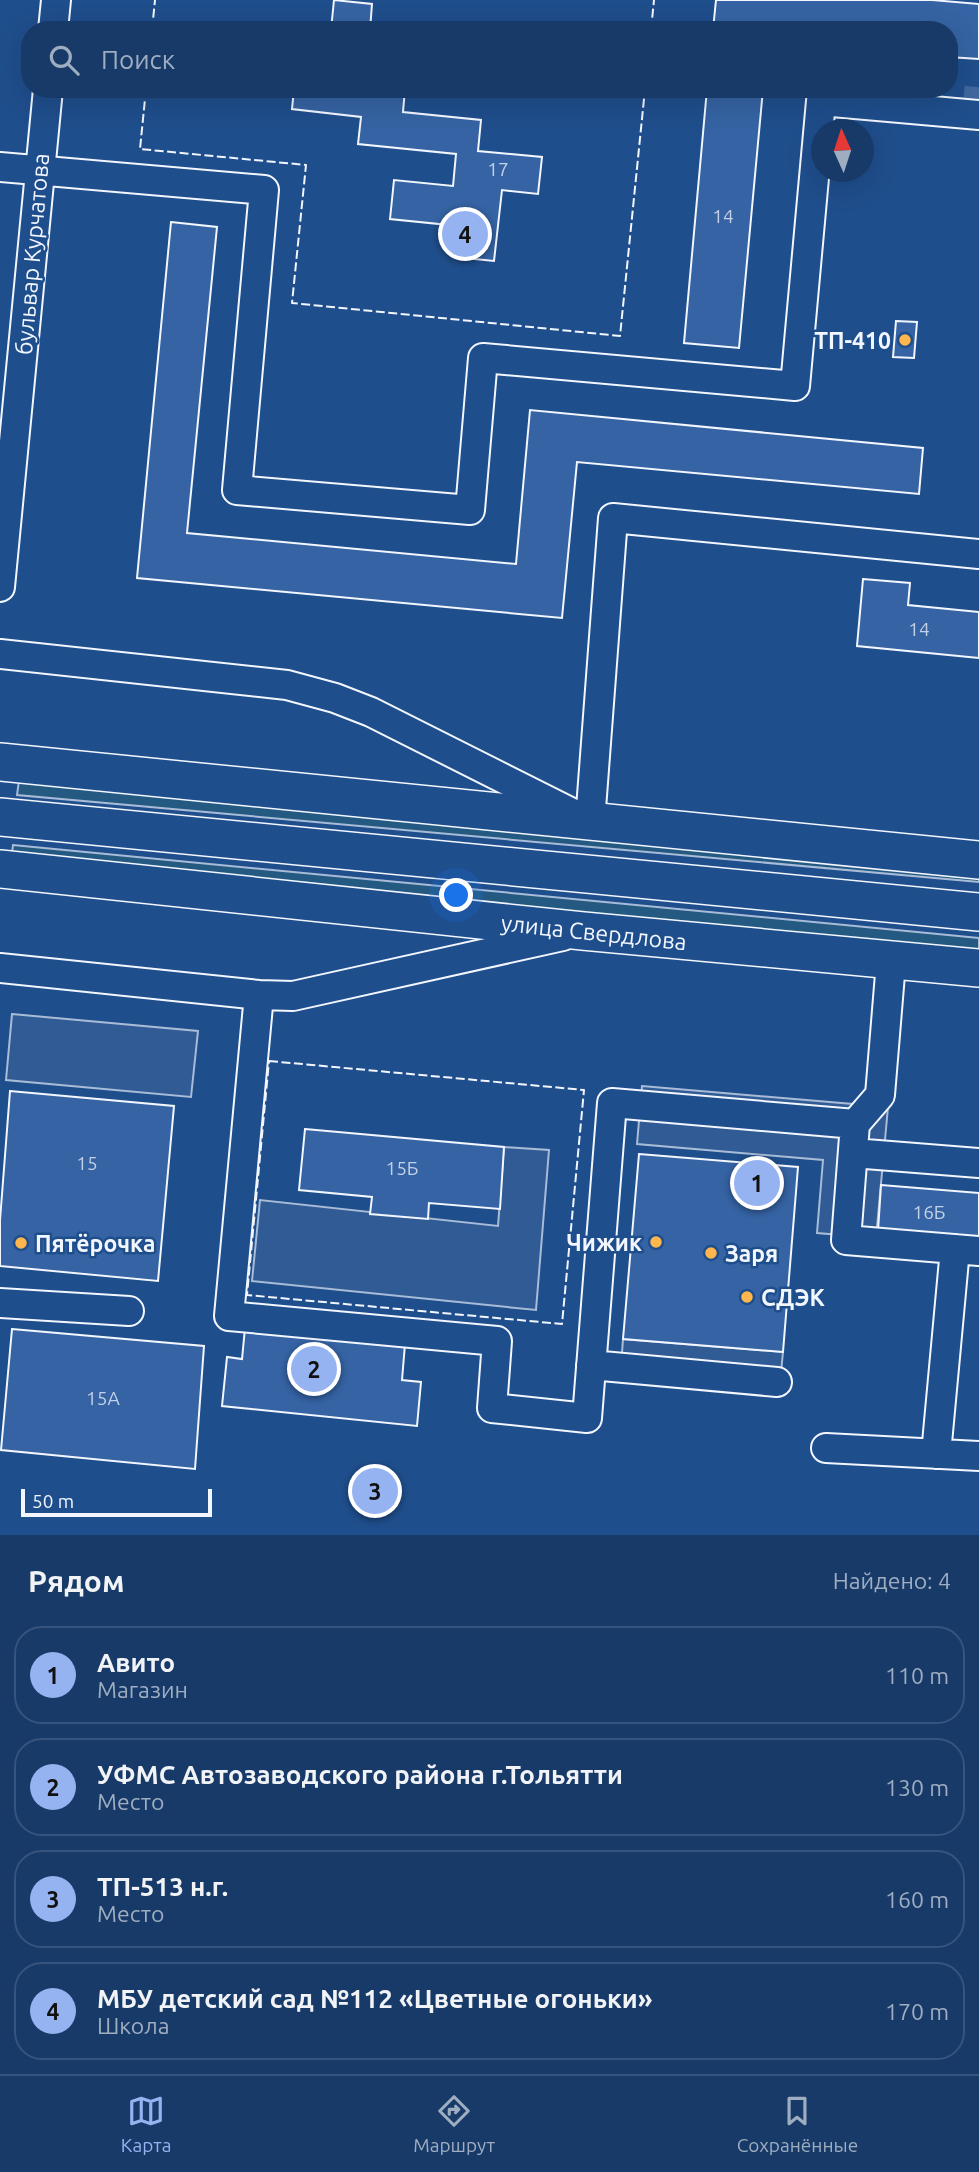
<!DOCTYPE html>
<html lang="ru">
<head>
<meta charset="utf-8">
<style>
  :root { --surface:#173a69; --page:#244571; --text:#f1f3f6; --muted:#9eadc0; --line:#36547d; --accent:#95b2f1 }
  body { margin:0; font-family:Ubuntu,sans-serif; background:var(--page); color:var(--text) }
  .compass { position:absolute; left:811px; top:119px; width:63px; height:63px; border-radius:50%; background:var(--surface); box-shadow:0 7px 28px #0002; rotate:357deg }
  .scale { position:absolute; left:21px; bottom:18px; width:191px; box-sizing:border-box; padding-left:7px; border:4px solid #f2f6ff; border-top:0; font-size:19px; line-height:24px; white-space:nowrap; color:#f2f6ff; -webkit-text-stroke:5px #1f4e8c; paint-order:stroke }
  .you { position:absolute; left:457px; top:896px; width:24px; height:24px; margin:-18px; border:5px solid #fff; border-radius:50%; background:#1a73e8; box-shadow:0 0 0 10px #1a73e833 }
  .badge { display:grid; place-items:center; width:46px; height:46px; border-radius:50%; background:var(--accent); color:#111; font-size:23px; font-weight:700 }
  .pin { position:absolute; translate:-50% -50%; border:4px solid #fff; box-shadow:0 2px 7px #0006 }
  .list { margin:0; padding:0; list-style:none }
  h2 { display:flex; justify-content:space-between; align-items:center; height:91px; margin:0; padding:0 28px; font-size:30px }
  h2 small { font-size:23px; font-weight:400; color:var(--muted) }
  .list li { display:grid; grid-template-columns:46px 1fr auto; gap:21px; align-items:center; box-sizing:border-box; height:98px; margin:0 14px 14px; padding:0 14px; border:2px solid var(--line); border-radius:28px }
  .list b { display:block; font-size:26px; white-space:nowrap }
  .list p { margin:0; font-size:23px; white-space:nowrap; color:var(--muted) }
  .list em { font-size:23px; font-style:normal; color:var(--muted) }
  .icon { flex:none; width:38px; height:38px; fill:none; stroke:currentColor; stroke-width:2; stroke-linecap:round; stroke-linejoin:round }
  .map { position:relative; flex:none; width:979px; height:1535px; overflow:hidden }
  .search { position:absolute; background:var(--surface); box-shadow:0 7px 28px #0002; left:21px; right:21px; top:21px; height:77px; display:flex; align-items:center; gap:18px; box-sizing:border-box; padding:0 24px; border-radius:28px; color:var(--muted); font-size:26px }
  .sheet { height:539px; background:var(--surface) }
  nav { display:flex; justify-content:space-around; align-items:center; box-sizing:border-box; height:98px; border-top:2px solid var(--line); background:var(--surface); font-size:19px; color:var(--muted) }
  nav a { display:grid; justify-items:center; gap:4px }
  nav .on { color:var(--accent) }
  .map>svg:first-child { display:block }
  .green { fill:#245a82; stroke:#a8bbd7; stroke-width:2 }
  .parking { fill:#305b95; stroke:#a8bbd7; stroke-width:2 }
  .building { fill:#3563a3; stroke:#f2f6ff; stroke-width:2 }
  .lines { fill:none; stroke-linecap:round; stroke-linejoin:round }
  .minor-tunnel { stroke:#3f679d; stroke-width:28; stroke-dasharray:28 14; stroke-linecap:butt }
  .minor-casing { stroke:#f2f6ff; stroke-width:32 }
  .major-casing { stroke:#f2f6ff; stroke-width:40 }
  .minor { stroke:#1f4e8c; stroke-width:28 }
  .major { stroke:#1f4e8c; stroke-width:37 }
  .fence { stroke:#f2f6ff; stroke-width:2; stroke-dasharray:9 3.5; stroke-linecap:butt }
  .poi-dot { fill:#ffb74d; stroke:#1f4e8c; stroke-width:2.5 }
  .labels { text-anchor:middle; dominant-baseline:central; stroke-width:5; stroke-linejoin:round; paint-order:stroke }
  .number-label { font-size:19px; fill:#c3d1e8 }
  .street-label { font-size:23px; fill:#f2f6ff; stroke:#1f4e8c }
  .poi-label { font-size:23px; font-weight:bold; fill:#f2f6ff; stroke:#1f4e8c; text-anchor:start }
</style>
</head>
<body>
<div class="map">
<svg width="979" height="1535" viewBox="0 0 979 1535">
  <rect width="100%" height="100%" fill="#1f4e8c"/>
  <path class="green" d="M19 780 979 867V882L17 795Z
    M13 845 979 938V952L11 860Z"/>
  <path class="parking" d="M12 1014 198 1031 191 1097 6 1080Z
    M642 1086 888 1107 876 1238 817 1233 823 1160 637 1144Z
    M504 1147 549 1150 536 1310 252 1281 260 1200 498 1226Z
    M623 1339 783 1352 779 1393 620 1380Z"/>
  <path class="building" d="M334 0 372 4 370 30H331Z
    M716 0H932L979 4V59L949 57V30H713Z
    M294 89H405L403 112 481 120 478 151 542 157 538 194 502 190 494 261 465 258 468 227 390 219 394 180 453 186 456 154 358 144 361 117 292 109Z
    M707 89H763L739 348 684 343Z
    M171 222 217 227 187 533 516 564 530 410 923 448 919 494 577 462 562 618 137 578Z
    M896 321 917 322 914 358 893 357Z
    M863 579 910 583 908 605 979 612V658L857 646Z
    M10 1091 174 1106 158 1281 0 1266V1220Z
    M305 1129 504 1147 500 1209 429 1203 428 1219 370 1214 372 1197 299 1190Z
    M639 1154 798 1167 783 1352 623 1339Z
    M881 1185 979 1193V1241L878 1231Z
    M245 1328 405 1344 402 1380 421 1382 417 1426 222 1406 227 1357 242 1359Z
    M12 1329 204 1346 195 1469 1 1450Z
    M358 1477 394 1480 392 1505 356 1502Z"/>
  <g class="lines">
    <path class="minor-tunnel" d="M976 115 979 83"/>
    <defs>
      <path id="minor" d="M53 30 56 0
        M0 167 264 190 237 490 470 510 483 358 795 386 821 101 979 115
        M0 587 48 89
        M0 654 287 685 335 698 371 712 590 822 613 518 979 554
        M891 962 880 1095 855 1124 846 1240 979 1251
        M0 968 259 995 293 996 563 936
        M259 995 229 1316 497 1341 492 1408 587 1418 612 1103 855 1124
        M853 1153 979 1163
        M0 1303 129 1311
        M591 1365 777 1382
        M826 1448 979 1456
        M936 1454 955 1249"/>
      <path id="major" d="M0 762 979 860
        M0 817 979 912
        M0 869 583 931 979 968"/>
    </defs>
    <use href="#minor" class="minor-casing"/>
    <use href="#major" class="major-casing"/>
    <use href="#minor" class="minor"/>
    <use href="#major" class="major"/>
    <path class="fence" d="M152 30 155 0
      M651 30 654 0
      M146 89 140 149 306 165 292 303 620 336 645 89
      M269 1061 584 1090 562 1324 247 1295Z"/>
  </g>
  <g class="poi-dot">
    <circle cx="905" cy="340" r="7"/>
    <circle cx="656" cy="1242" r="7"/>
    <circle cx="21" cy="1243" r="7"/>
    <circle cx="711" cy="1253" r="7"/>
    <circle cx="747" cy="1297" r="7"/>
  </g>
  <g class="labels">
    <g class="number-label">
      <text x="498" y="169">17</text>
      <text x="723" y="216">14</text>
      <text x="919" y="629">14</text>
      <text x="87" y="1163">15</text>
      <text x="402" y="1168">15Б</text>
      <text x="929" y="1212">16Б</text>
      <text x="103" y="1398">15А</text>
    </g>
    <g class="street-label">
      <text transform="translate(32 254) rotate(-85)">бульвар Курчатова</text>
      <text transform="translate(594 932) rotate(6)">улица Свердлова</text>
    </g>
    <g class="poi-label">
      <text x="891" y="340" text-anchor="end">ТП-410</text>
      <text x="642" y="1242" text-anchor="end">Чижик</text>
      <text x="35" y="1243">Пятёрочка</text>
      <text x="725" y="1253">Заря</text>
      <text x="761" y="1297">СДЭК</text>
    </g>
  </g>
</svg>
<svg class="compass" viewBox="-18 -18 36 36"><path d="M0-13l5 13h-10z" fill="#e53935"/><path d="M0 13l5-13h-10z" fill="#9eadc0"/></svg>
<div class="scale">50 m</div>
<div class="you"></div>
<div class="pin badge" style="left:757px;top:1183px">1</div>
<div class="pin badge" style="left:314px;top:1369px">2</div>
<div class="pin badge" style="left:375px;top:1491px">3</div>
<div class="pin badge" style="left:465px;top:234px">4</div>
<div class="search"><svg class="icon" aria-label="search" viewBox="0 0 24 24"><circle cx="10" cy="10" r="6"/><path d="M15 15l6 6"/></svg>Поиск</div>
</div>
<section class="sheet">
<h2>Рядом<small>Найдено: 4</small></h2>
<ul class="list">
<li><span class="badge">1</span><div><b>Авито</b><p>Магазин</p></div><em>110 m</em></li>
<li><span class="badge">2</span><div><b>УФМС Автозаводского района г.Тольятти</b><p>Место</p></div><em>130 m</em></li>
<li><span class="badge">3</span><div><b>ТП-513 н.г.</b><p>Место</p></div><em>160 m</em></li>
<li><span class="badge">4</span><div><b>МБУ детский сад №112 «Цветные огоньки»</b><p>Школа</p></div><em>170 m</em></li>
</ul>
</section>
<nav>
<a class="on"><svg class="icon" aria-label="map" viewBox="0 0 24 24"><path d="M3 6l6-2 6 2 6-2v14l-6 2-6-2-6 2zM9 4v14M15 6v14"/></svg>Карта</a>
<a><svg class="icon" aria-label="directions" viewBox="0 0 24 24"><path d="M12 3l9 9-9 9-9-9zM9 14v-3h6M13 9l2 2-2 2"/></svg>Маршрут</a>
<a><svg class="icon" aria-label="saved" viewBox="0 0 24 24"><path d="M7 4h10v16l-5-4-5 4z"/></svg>Сохранённые</a>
</nav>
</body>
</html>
